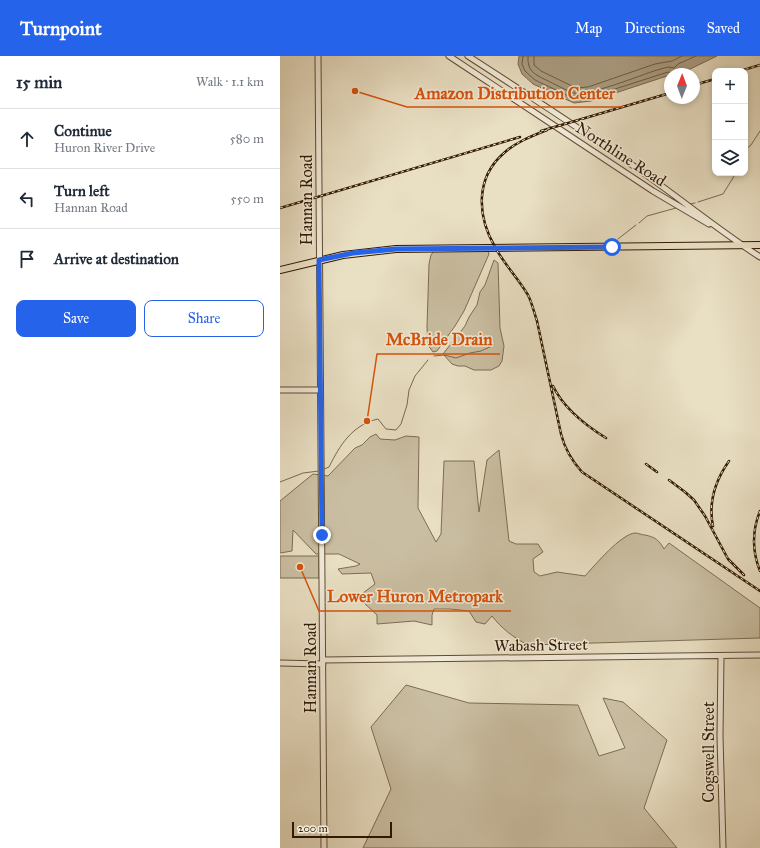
<!DOCTYPE html>
<html lang="en">
<head>
<meta charset="utf-8">
<style>
  :root { --surface:#fff; --page:#f6f6f7; --text:#1f2937; --muted:#747a83; --line:#e0e1e3; --accent:#2563eb }
  body { margin:0; font-family:"IM FELL Great Primer",serif; background:var(--page); color:var(--text) }
  .controls { position:absolute; right:12px; top:12px; display:grid; overflow:hidden; border-radius:8px; box-shadow:0 2px 6px #0003 }
  .controls button { width:36px; height:36px; display:grid; place-items:center; padding:0; border:0; border-bottom:1px solid var(--line); background:var(--surface); color:var(--text); font:20px sans-serif }
  .compass { position:absolute; left:384px; top:12px; width:36px; height:36px; border-radius:50%; background:var(--surface); box-shadow:0 2px 6px #0003; rotate:1deg }
  .scale { position:absolute; left:12px; bottom:10px; width:100px; box-sizing:border-box; padding-left:4px; border:2px solid #311a00; border-top:0; font-size:11px; line-height:14px; white-space:nowrap; color:#311a00; -webkit-text-stroke:3px #f1ead8; paint-order:stroke }
  .stop { position:absolute; width:12px; height:12px; margin:-9px; border:3px solid #2563eb; border-radius:50%; background:#fff }
  .stop.end { background:#2563eb; border-color:#fff; box-shadow:0 1px 4px #0008 }
  .list { margin:0; padding:0; list-style:none }
  h2 { display:flex; justify-content:space-between; align-items:center; height:52px; margin:0; padding:0 16px; font-size:17px }
  h2 small { font-size:13px; font-weight:400; color:var(--muted) }
  .list li { display:grid; grid-template-columns:26px 1fr auto; gap:12px; align-items:center; box-sizing:border-box; height:60px; padding:0 16px; border-top:1px solid var(--line) }
  .list b { display:block; font-size:15px; white-space:nowrap }
  .list p { margin:0; font-size:13px; white-space:nowrap; color:var(--muted) }
  .list em { font-size:13px; font-style:normal; color:var(--muted) }
  .actions { display:flex; gap:8px; padding:12px 16px }
  .actions a { flex:1; padding:9px 0; border:1px solid var(--accent); border-radius:8px; text-align:center; font-size:14px; color:var(--accent) }
  .actions .main { background:var(--accent); color:#fff }
  .icon { flex:none; width:22px; height:22px; fill:none; stroke:currentColor; stroke-width:2; stroke-linecap:round; stroke-linejoin:round }
  .map { position:relative; flex:none; width:480px; height:792px; overflow:hidden }
  header { display:flex; align-items:center; gap:24px; box-sizing:border-box; height:56px; padding:0 20px; background:var(--accent); color:#fff }
  header strong { font-size:19px }
  nav { display:flex; gap:22px; margin-inline-start:auto; font-size:14px }
  main { display:flex }
  aside { flex:1; background:var(--surface) }
  .map>svg:first-child { display:block }
  .green { fill:#cabea2; stroke:#7e6c51 }
  .water { fill:#aa9c81; stroke:#7a684d }
  .lines { fill:none; stroke-linecap:round; stroke-linejoin:round }
  .shore { stroke:#6e5b40; stroke-width:1 }
  .stream { stroke:#7a684d; stroke-width:1 }
  .minor-casing { stroke:#5f4b31; stroke-width:7 }
  .major-casing { stroke:#311a00; stroke-width:8 }
  .minor { stroke:#f1ead8; stroke-width:5 }
  .major { stroke:#e9dfc3; stroke-width:6 }
  .rail-casing { stroke:#311a00; stroke-width:2.5 }
  .rail { stroke:#f1ead8; stroke-width:1; stroke-dasharray:3; stroke-linecap:butt }
  .route { stroke:#2563eb; stroke-width:5 }
  .labels { text-anchor:middle; dominant-baseline:central; stroke-width:3; stroke-linejoin:round; paint-order:stroke }
  .street-label { font-size:16px; fill:#311a00; stroke:#f1ead8 }
  .leader { fill:none; stroke:#d6530b; stroke-width:1.5 }
  .callout-dot { fill:#d6530b; stroke:#f1ead8; stroke-width:1.5 }
  .callout-label { font-size:17px; text-anchor:middle; font-weight:bold; fill:#d6530b; stroke:#f1ead8; stroke-width:3; stroke-linejoin:round; paint-order:stroke }
</style>
</head>
<body>
<header>
<strong>Turnpoint</strong>
<nav><a>Map</a><a>Directions</a><a>Saved</a></nav>
</header>
<main>
<aside>
<h2>15 min<small>Walk · 1.1 km</small></h2>
<ul class="list">
<li><svg class="icon" aria-label="ahead" viewBox="0 0 24 24"><path d="M12 20V5M6 11l6-6 6 6"/></svg><div><b>Continue</b><p>Huron River Drive</p></div><em>580 m</em></li>
<li><svg class="icon" aria-label="left" viewBox="0 0 24 24"><path d="M17 20v-9H6M10 6l-5 5 5 5"/></svg><div><b>Turn left</b><p>Hannan Road</p></div><em>550 m</em></li>
<li><svg class="icon" aria-label="arrive" viewBox="0 0 24 24"><path d="M6 21V4h12l-3 4 3 4H6"/></svg><div><b>Arrive at destination</b></div></li>
</ul>
<div class="actions"><a class="main">Save</a><a>Share</a></div>
</aside>
<div class="map">
<svg width="480" height="792" viewBox="0 0 480 792">
  <rect width="100%" height="100%" fill="#e9dfc3"/>
  <filter id="stains"><feTurbulence type="fractalNoise" baseFrequency=".005" numOctaves="4"/><feColorMatrix values="0 0 0 0 .2 0 0 0 0 .09 0 0 0 0 .02 0 0 0 .5 -.17"/></filter>
  <radialGradient id="worn" r=".72"><stop offset=".6" stop-color="#630" stop-opacity="0"/><stop offset="1" stop-color="#630" stop-opacity=".3"/></radialGradient>
  <path class="green" d="M154 195H208L209 198 184 255 175 270 157 295 153 296 148 289 147 271 149 208 151 199Z
    M214 204 218 207 220 272 224 290 222 305 219 310 211 314H194L185 310H178L172 308 163 298 185 270 189 261 197 249 200 236 205 229Z
    M96 378 100 383 115 384 126 380 139 381 138 452 156 486 161 478 164 405H194L199 456 207 404 219 394 229 485 236 488H258L263 496 253 503 254 516 260 520 277 516 305 520C315 509 341 478 355 477 358 477 362 479 365 479 375 481 379 484 384 493L389 487 480 552V582L248 589C234 582 221 572 212 560L205 568 196 566 189 555 170 553H154L152 559V569L134 565 97 568V559L83 546V537L95 528 91 517 62 518 58 513 76 510 80 508 59 498H36L13 474 12 495 0 497V445L33 418 48 420 75 392 82 389 90 381Z
    M0 500H39V522H0Z
    M126 629 189 647 298 649 319 700 345 692 323 642 343 646 387 684 364 752 397 792H83L111 733 91 671Z"/>
  <path class="water" d="M239 0H437L404 16 390 18V19L311 45 294 47 253 28 242 18 238 8Z"/>
  <g class="lines">
    <path class="shore" d="M243 0 242 8 245 15 255 24 295 43 310 41 388 16 393 18
      M248 0C247 15 254 18 266 24 275 28 285 34 294 37 307 41 361 19 377 14L388 11 394 12 398 8 416 0
      M254 0V9L261 15 296 32 308 31 375 8 392 5 402 0"/>
    <path class="stream" d="M465 94 471 89 480 75
      M418 146 443 138 456 117
      M410 148 415 147
      M359 167 367 160 396 152
      M338 183 356 169
      M154 300 164 299 176 302 190 297 201 295 214 289
      M44 413 49 411C60 389 72 369 98 363L106 373 116 374 121 368 127 349 129 334 135 320 148 304
      M0 426 23 417 39 415"/>
    <defs>
      <path id="minor" d="M38 0 44 792
        M169 0 373 135 429 168
        M188 0C250 40 312 80 372 123 408 149 443 177 480 201
        M0 334H40
        M441 600 440 680 443 792
        M43 604 480 599
        M0 607 43 608"/>
      <path id="major" d="M0 214 63 199 116 193 480 189"/>
    </defs>
    <use href="#minor" class="minor-casing"/>
    <use href="#major" class="major-casing"/>
    <use href="#minor" class="minor"/>
    <use href="#major" class="major"/>
    <defs>
      <path id="rail" d="M460 15 480 9
        M414 29 435 23
        M267 74C252 80 236 86 224 97 195 122 197 160 215 191 224 208 238 222 248 239 252 247 254 256 257 265L281 378C285 394 292 405 302 416L480 535
        M261 75 390 37
        M0 152 240 81
        M273 330C284 353 305 369 326 382
        M366 408 377 416
        M389 424 405 436 414 444 425 460 448 503 464 519
        M480 455C472 475 472 495 480 515
        M433 470C428 446 435 425 449 405"/>
    </defs>
    <use href="#rail" class="rail-casing"/>
    <use href="#rail" class="rail"/>
  </g>
  <g class="lines">
    <path class="route" d="M42 479 39 204 73 197 116 193 332 191"/>
  </g>
  <g class="labels">
    <g class="street-label">
      <text transform="translate(341 98) rotate(33)">Northline Road</text>
      <text transform="translate(26 144) rotate(-90)">Hannan Road</text>
      <text transform="translate(261 589) rotate(-1)">Wabash Street</text>
      <text transform="translate(30 612) rotate(-90)">Hannan Road</text>
      <text transform="translate(428 696) rotate(-90)">Cogswell Street</text>
    </g>
  </g>
  <path class="leader" d="M75 35L127 51H343M87 365L97 298H220M20 511L39 555H231"/>
  <g class="callout-dot">
    <circle cx="75" cy="35" r="4"/>
    <circle cx="87" cy="365" r="4"/>
    <circle cx="20" cy="511" r="4"/>
  </g>
  <g class="callout-label">
    <text x="235" y="43">Amazon Distribution Center</text>
    <text x="159" y="289">McBride Drain</text>
    <text x="135" y="546">Lower Huron Metropark</text>
  </g>
  <rect width="100%" height="100%" filter="url(#stains)"/>
  <rect width="100%" height="100%" fill="url(#worn)"/>
</svg>
<div class="controls">
<button>+</button>
<button>−</button>
<button><svg class="icon" aria-label="layers" viewBox="0 0 24 24"><path d="M12 4l9 5-9 5-9-5zM3 14l9 5 9-5"/></svg></button>
</div>
<svg class="compass" viewBox="-18 -18 36 36"><path d="M0-13l5 13h-10z" fill="#e53935"/><path d="M0 13l5-13h-10z" fill="#747a83"/></svg>
<div class="scale">200 m</div>
<div class="stop" style="left:332px;top:191px"></div>
<div class="stop end" style="left:42px;top:479px"></div>
</div>
</main>
</body>
</html>
